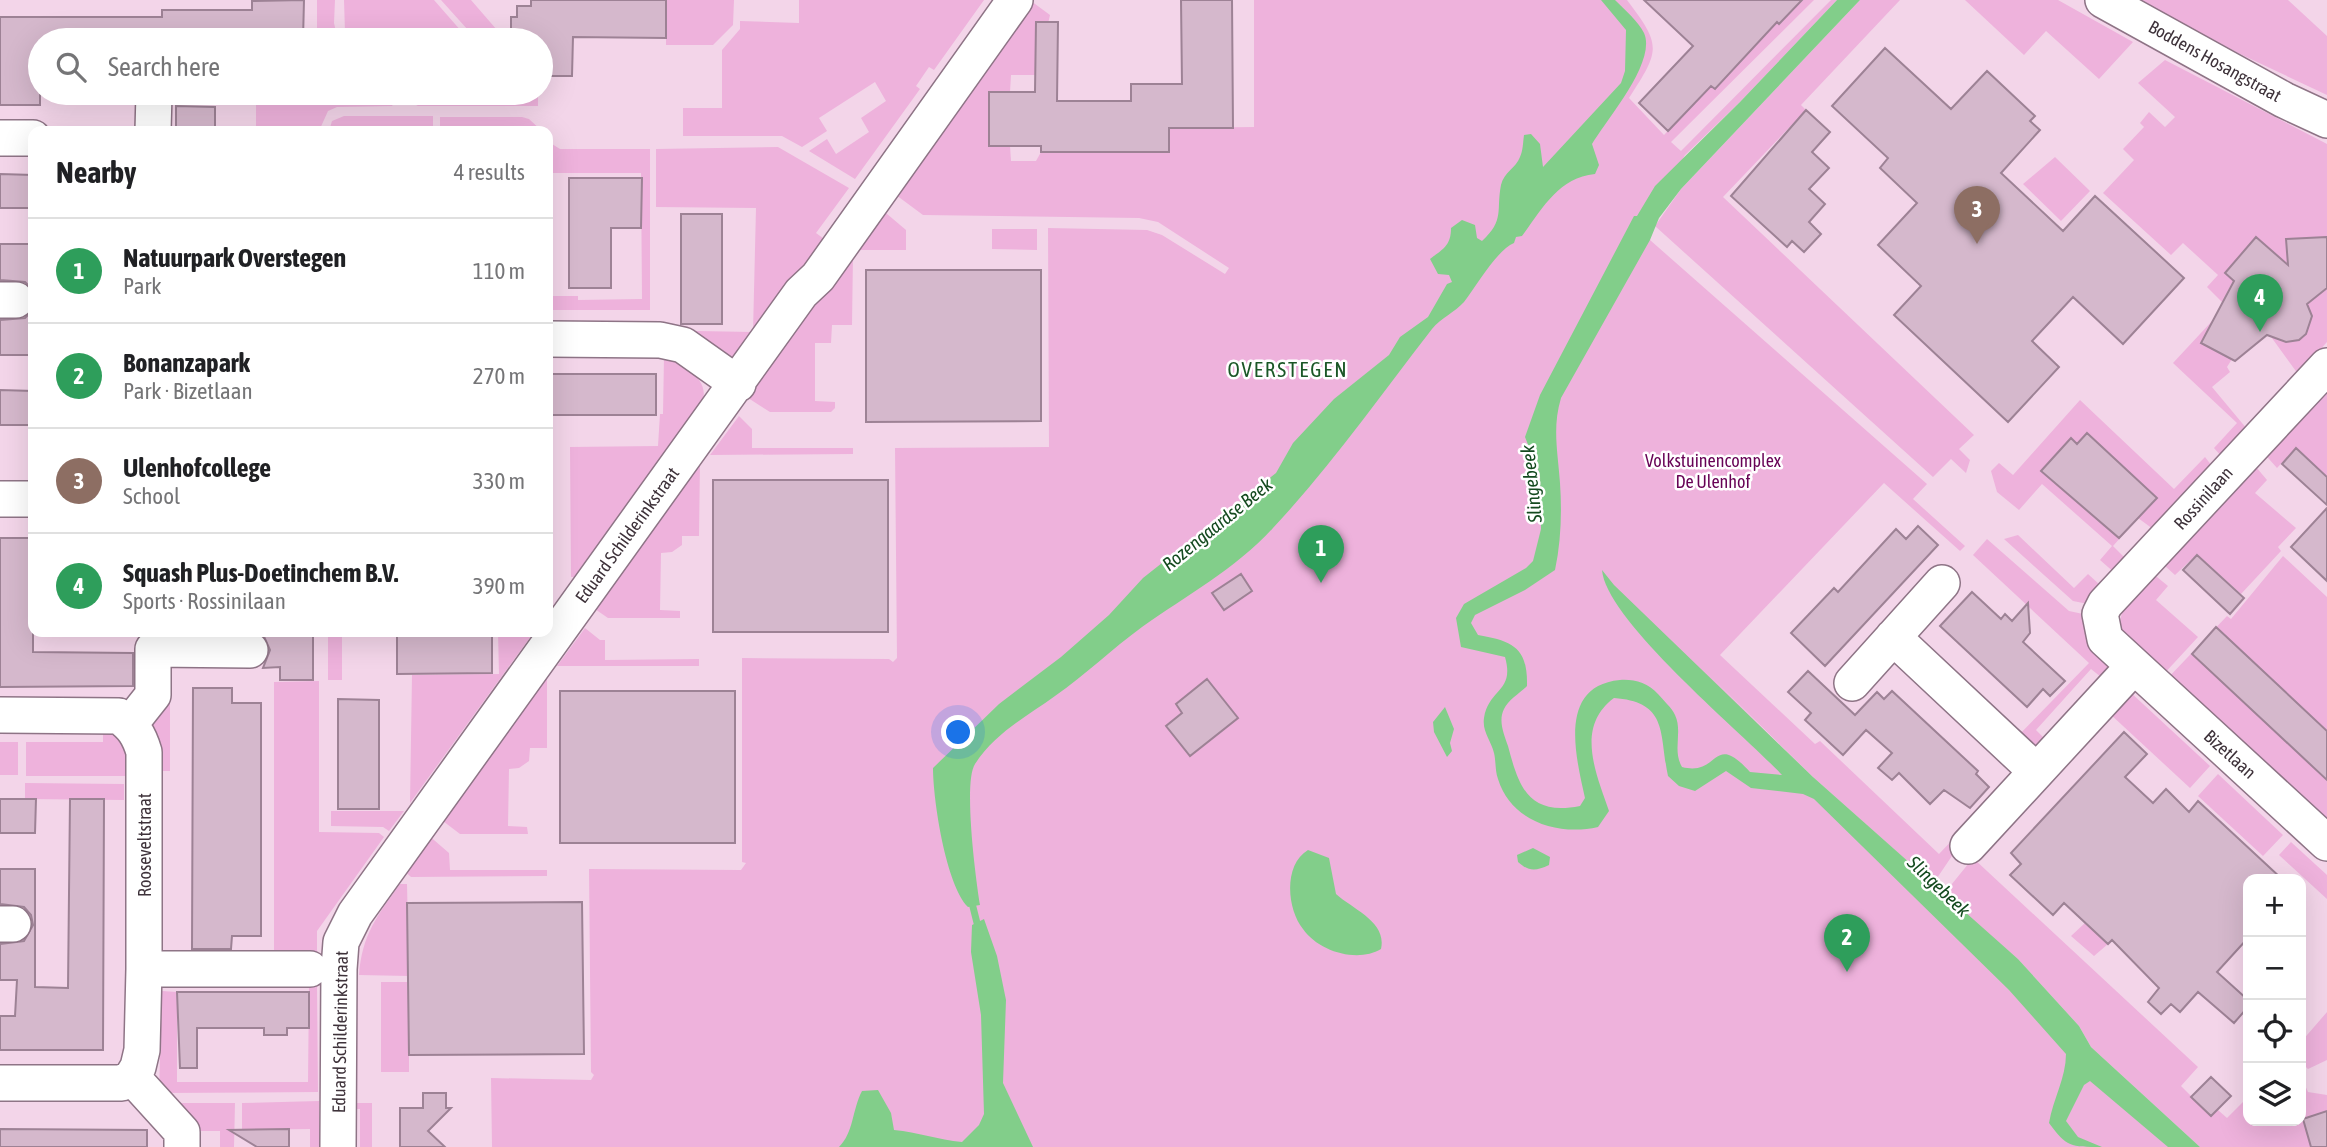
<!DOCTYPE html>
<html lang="en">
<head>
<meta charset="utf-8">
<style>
  :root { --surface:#fff; --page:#f6f6f6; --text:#202124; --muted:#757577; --line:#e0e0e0; --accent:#d93025 }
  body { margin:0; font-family:"Asap Condensed",sans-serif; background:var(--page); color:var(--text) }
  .controls { position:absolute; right:21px; bottom:21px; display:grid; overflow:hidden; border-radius:14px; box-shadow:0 7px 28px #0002 }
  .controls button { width:63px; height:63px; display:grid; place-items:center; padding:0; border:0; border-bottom:2px solid var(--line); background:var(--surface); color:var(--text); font:35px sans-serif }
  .you { position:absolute; left:959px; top:733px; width:24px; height:24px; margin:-18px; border:5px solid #fff; border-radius:50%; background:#1a73e8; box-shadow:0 0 0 10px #1a73e833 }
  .badge { display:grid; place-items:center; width:46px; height:46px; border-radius:50%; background:var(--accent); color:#fff; font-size:23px; font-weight:700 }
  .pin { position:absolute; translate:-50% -58px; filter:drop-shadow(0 2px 4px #0008) }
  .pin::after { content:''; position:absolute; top:37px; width:24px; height:21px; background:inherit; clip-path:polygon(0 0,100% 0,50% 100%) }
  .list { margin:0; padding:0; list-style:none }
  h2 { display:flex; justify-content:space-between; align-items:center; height:91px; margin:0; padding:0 28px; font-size:30px }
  h2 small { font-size:23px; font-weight:400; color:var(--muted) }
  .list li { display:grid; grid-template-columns:46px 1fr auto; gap:21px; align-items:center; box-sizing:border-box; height:105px; padding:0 28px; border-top:2px solid var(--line) }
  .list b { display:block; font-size:26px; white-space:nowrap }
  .list p { margin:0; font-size:23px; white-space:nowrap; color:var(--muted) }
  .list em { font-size:23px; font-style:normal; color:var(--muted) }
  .icon { flex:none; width:38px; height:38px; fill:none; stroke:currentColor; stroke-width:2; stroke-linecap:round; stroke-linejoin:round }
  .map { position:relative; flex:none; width:2327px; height:1147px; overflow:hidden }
  .search { position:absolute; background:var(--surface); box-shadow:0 7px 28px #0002; left:28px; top:28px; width:525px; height:77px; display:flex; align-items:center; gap:18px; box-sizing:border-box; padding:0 24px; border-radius:38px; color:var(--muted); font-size:26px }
  .panel { position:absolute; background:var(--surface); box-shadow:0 7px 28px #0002; left:28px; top:126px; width:525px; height:511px; border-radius:14px }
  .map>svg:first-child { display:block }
  .green { fill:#eeb2dc }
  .water { fill:#82ce8a }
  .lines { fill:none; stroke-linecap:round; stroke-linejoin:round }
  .stream { stroke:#82ce8a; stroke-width:7 }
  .building { fill:#d5b8cc; stroke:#9d8295; stroke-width:2 }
  .minor-casing { stroke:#8e7486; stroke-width:38 }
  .minor { stroke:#fff; stroke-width:35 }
  .labels { text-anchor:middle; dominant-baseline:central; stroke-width:5; stroke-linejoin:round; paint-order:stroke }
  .street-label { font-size:18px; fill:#3e323a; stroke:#fff }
  .park-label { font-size:18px; fill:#670255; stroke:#fff }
  .water-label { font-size:19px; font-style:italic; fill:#144a1f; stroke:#fff }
  .quarter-label { font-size:21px; letter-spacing:2px; fill:#1b5727; stroke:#fff }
</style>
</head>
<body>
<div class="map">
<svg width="2327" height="1147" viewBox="0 0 2327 1147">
  <rect width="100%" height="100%" fill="#f3d5e9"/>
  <path class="green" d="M317 0H335L334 23 338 40H317Z
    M344 0H434L469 40H348L345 32Z
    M441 0H471L497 30 484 40H477Z
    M666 0H734L733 25 713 45H666Z
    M799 0H984L934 70 929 67 916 86 920 89 855 179 809 151 827 139 836 154 869 132 861 118 886 101 875 82 819 118 827 131 802 147 782 136H683V108H722V50L740 29V21L799 23Z
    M1254 0H1627C1662 46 1660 50 1629 98L1664 135 1794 0H1814L1671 142 1681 151 1831 0H1837L1740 102 1685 155 1638 237 1650 240 1927 484 1913 499 1965 546 1960 551 1884 483 1720 655 1815 744 1820 741 1939 854 2014 775 1992 754 1998 747 2020 767 1960 844 1933 884 1813 777 1705 671 2184 1147H492L491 1078 591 1080 594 1075 591 1072 589 869 741 870 746 863 742 862V658L889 659 893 662 897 658 895 448 1049 447 1048 228 1147 230 1162 235 1225 274 1229 268 1158 222 1139 218 923 215 892 192 1031 1 1050 15 1036 75H1011L1010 92 989 93V146H1010L1011 161H1036L1041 152H1169V128L1254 127Z
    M1860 0H1900L1801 105 1806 110 1723 197 1974 435 1959 449 1970 460 1966 473 1951 459 1933 477 1655 226 1681 189Z
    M1965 0H2058L2133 42 2099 79 2046 31 2024 55Z
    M2140 0H2288L2327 36V95L2238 53Z
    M2165 60 2327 144V269L2239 257 2225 273 2233 281 2222 302 2207 287 2218 275 2183 243 2171 255 2103 193 2134 160 2123 149 2144 127 2140 123 2149 112 2165 127 2175 117 2138 83Z
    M317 93H377L393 106 337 107 328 111 319 131H256V98L317 99Z
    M393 93H538V106H418Z
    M344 116H433V131H329L332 121Z
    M440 117H522L529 119 542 131H440Z
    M552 144 560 149H650V310H551V296H578V300L642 299 641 173H553Z
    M778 147 849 188 816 233 831 244 745 354 727 362 696 342V331L753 332 756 208 656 207V149Z
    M2055 157 2090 191 2061 221 2023 184Z
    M880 208 906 230V250H861L852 243Z
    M992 229H1037V250L992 249Z
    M844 249 853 254 852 325H832L831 343H815V401L835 402V408L831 412H770L745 396Z
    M2327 288V342L2298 374 2269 334Z
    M2213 320 2232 359 2227 367 2230 372 2212 387 2247 429 2222 457 2214 448 2237 423 2173 363Z
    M664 357C680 363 709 378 703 399L574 577H571L570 447 658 446 660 414H663Z
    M2327 390V484L2292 452 2277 468 2261 450Z
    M2080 400 2174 489 2205 457 2212 466 2153 529 2138 518 2113 546 2125 558 2116 574 2100 560 2112 546 2042 484 2019 510 1997 492 1991 471 1999 463 2013 475Z
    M739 416 752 429V448H853V454L710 455Z
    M700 461 699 536H682V545L672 552 661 553 660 610 680 611V618H608L592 607Z
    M2256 467 2267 480 2255 493 2296 528 2278 547 2281 551 2241 594 2197 554 2175 575 2165 566 2163 556Z
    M2018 535 2074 588 2088 574 2100 585 2088 604 2073 601 2004 539Z
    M1987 539 2069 611 2083 614 2087 641 2117 670 2106 681 2091 669 2036 730 2048 742 2036 749 2015 739 2089 663 1973 555Z
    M2283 556 2327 597V827L2166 680 2227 616 2231 619Z
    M2146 574 2157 577 2168 586 2156 600 2198 637 2162 676 2120 637C2117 613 2130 591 2146 574Z
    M585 628 600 640H605V660L699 659V666H557Z
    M328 632H342V680H328Z
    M498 632H534L410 803 412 675 499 674Z
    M547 673V748H530L529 761 519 768 509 769 508 826 527 827 528 834H460L439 818Z
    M319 681V832L379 833 384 837 317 931V958H274V682Z
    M170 686V771H154L147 727Z
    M2129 691 2210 766 2190 788 2109 713Z
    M103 724 126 734 125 776H26V742H103Z
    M0 742H18V775H0Z
    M2218 774 2283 835 2263 856 2198 796Z
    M25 783 124 784V800L25 799Z
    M331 811H404L389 831 383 827 331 826Z
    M427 834 449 853 450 870H547V876L411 877 402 869Z
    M2291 842 2327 875V899L2279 855Z
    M1973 858 2198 1067 2181 1086 2211 1116 2218 1110 2227 1118 2245 1100 2248 1104V1121H2301V1085L2304 1083 2308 1092 2327 1095V1147H2200L2091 1047 2079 1026 2018 959 1943 895Z
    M400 884H407L409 976 359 975C362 935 377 916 400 884Z
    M2085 923 2108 944 2094 956 2071 936Z
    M381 982H409V1072H381Z
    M309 985H317L318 1092 159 1093 162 991 177 992V1082H308Z
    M2327 1012V1060L2308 1069 2301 1062V1042Z
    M319 1101V1147H310V1129L242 1130V1103Z
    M174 1103H235L234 1147H220V1131H189Z
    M350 1103H372V1147H360V1109H350Z"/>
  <path class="water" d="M1601 0H1615C1625 10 1638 21 1644 33 1657 62 1606 120 1592 144L1599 165 1595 174C1558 178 1543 208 1522 236L1516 237 1514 243C1497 250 1477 285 1464 302 1455 312 1441 318 1432 329 1380 396 1331 466 1273 528 1237 568 1186 596 1142 627 1112 649 1085 675 1055 696 1026 717 995 733 975 764 963 782 976 881 980 905L968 907C946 885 933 800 933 768L999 704 1061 657 1109 615 1143 578 1276 473 1293 443 1334 399 1389 355 1400 337 1428 317 1447 284 1452 282 1449 275 1438 274 1430 259C1443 249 1451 246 1451 228L1462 220 1475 225 1477 238 1482 241C1505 220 1496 210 1501 185 1504 172 1516 168 1520 157 1523 151 1523 142 1524 135L1531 134 1540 144 1543 167 1621 83 1625 71 1626 30Z
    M1837 0H1860L1681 189 1659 218 1650 240 1561 398C1552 428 1558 453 1560 483 1562 512 1561 542 1555 570L1525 590 1475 615 1471 623 1478 635C1513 641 1528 648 1527 686 1520 693 1508 700 1504 709 1498 721 1504 734 1508 746 1519 788 1529 816 1580 806L1585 798C1576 757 1557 686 1620 680 1634 679 1648 683 1658 694 1663 700 1672 708 1675 715 1683 732 1672 750 1682 767 1720 777 1712 730 1750 772L1782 775C1744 734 1606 621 1602 570L1614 585 1813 777 2018 959 2079 1026 2091 1047 2200 1147H2168L2090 1081 2084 1085 2066 1121 2078 1137 2102 1147C2070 1147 2067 1147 2049 1123 2053 1099 2066 1078 2066 1054L2009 990 1814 799 1803 794 1751 788 1726 771 1695 791 1679 786 1668 776C1659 734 1669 702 1614 698 1575 727 1596 773 1609 811L1598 827C1559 836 1511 822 1498 779 1495 771 1496 761 1494 753 1491 740 1482 732 1484 718 1489 688 1515 692 1505 657L1461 647 1456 618 1464 604 1526 568 1533 561 1541 529 1540 475 1525 437 1540 395 1634 216H1637L1655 186 1740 102Z
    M1445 707 1454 729 1450 743 1452 751 1447 757 1434 732 1433 722Z
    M1533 848 1550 857 1549 865C1536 871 1529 872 1518 862L1517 855Z
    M1308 850 1329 858 1336 894C1354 910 1387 922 1381 949 1358 963 1319 952 1303 929 1287 909 1283 865 1308 850Z
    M984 919 997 956 1006 1000 1003 1083 1033 1147H839C854 1132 852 1110 862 1091L878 1090 891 1113 894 1130C918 1132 938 1140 962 1142L979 1125 984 1114 981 1015 971 952 972 925Z"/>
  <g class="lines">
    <path class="stream" d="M971 899 979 931"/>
  </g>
  <path class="building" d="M304 0 303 40H40V105H0V17H162V10H252V1Z
    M531 0H666V38L573 37 572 76H541V40H511V17H517V6H531Z
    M1181 0H1232L1233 128H1169V152H1041V146H989V92H1035L1036 22H1058L1057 101H1131V84H1182Z
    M1644 0H1802L1779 24 1777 22 1715 89 1711 86 1668 131 1639 103 1693 46Z
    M1885 48 1951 109 1987 71 2035 116 2030 121 2040 130 2001 173 2063 231 2095 196 2184 278 2123 344 2073 297 2032 341 2059 367 2008 422 1894 315 1921 286 1878 245 1917 203 1880 168 1888 158 1832 106Z
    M176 106 215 107V131H176Z
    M1806 110 1830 132 1812 152 1829 168 1809 189 1825 204 1809 222 1821 234 1804 252 1792 241 1787 247 1731 196Z
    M0 174 33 175V208H0Z
    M569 178H642L641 228H611V288H569Z
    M681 214H722V324H681Z
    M2256 237 2288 265 2286 239 2327 237V288L2307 304 2312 316 2306 334 2299 340 2286 342 2267 335 2235 361 2201 343 2234 281 2225 273Z
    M0 244H33V290L25 282 0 280Z
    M866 270H1041V421L866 422Z
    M33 310V355H0V320L25 318Z
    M548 374H656V415H548Z
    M0 390 33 391V425H0Z
    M2087 433 2157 498 2119 538 2041 471 2071 438 2077 444Z
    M2296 448 2327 477V505L2282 464Z
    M713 480H888V632H713Z
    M2327 508V581L2291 547Z
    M1918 526 1938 545 1825 666 1791 633 1834 588 1838 592 1896 529 1906 539Z
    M0 538H33V652L133 653V686L0 687Z
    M2197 555 2244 598 2230 614 2183 570Z
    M1241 574 1252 591 1224 610 1212 593Z
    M1972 592 2001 619 2005 614 2012 621 2028 603 2030 633 2023 642 2065 681 2050 696 2043 689 2027 707 1940 626Z
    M2216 627 2327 731V780L2192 654Z
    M262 632H313V680H280V667L263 668 270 650Z
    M397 632H492V673L397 674Z
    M1808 671 1855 715 1877 692 1884 699 1892 691 1978 771 1976 774 1989 787 1970 808 1944 790 1930 804 1899 773 1892 780 1878 768 1892 753 1866 730 1843 755 1805 720 1811 713 1788 692Z
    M1207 679 1238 718 1190 756 1166 726 1182 713 1176 704Z
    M193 688H232V703H261V936H232L231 949H192Z
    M560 691H735V843H560Z
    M338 699 379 700V809H338Z
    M2124 732 2147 754 2125 777 2153 803 2166 789 2189 812 2198 801 2282 879H2248V938L2217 972 2248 1000V1007L2234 1023 2198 992 2180 1012 2171 1004 2161 1014 2148 1002 2159 988 2112 940 2108 944 2064 903 2053 915 2010 875 2021 864 2011 853Z
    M0 799H36L35 833H0Z
    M70 799H104L103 1050H0V1016H15L17 980H0V944L24 941 33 925 31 915 24 907 0 904V869H35V987L68 988Z
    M582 902 584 1054 409 1055 407 903Z
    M177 992H309V1028H287V1035H264V1028H197V1068H180Z
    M2211 1077 2231 1096 2211 1116 2191 1097Z
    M423 1093H446V1108H451L428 1131 445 1147H400V1108H423Z
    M2327 1111V1147H2311L2303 1119Z
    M0 1129 147 1130V1147H0Z
    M289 1129V1147H257L229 1130Z"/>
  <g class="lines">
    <defs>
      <path id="minor" d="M2103 0 2284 100 2327 120
        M153 131 154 93
        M0 138H33
        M0 300H16
        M548 339 660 340 683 345 738 384
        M2327 366 2105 604 2100 614 2105 639 2327 843
        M0 499H33
        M1893 637 2036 771
        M1852 683 1942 583
        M0 715 119 716C133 726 139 735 144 752V969L142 1050 138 1067 132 1077 122 1083H0
        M130 724 153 695V649L250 650
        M1968 846 2134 666
        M0 924H13
        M144 969H310
        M132 1077 182 1132V1147
        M338 1147 339 969 341 942 355 914 801 293 818 277 1015 0"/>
    </defs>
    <use href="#minor" class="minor-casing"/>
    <use href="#minor" class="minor"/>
  </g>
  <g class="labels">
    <g class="street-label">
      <text transform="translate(2215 61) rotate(29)">Boddens Hosangstraat</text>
      <text transform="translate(2203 498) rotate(-48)">Rossinilaan</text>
      <text transform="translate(627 535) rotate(-54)">Eduard Schilderinkstraat</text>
      <text transform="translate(2230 754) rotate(42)">Bizetlaan</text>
      <text transform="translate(144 845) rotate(-90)">Rooseveltstraat</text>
      <text transform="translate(340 1032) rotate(-89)">Eduard Schilderinkstraat</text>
    </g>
    <g class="park-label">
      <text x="1713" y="460">Volkstuinencomplex<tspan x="1713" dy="21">De Ulenhof</tspan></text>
    </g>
    <g class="water-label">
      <text transform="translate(1531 484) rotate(-96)">Slingebeek</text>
      <text transform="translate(1217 524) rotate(-39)">Rozengaardse Beek</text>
      <text transform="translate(1939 886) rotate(44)">Slingebeek</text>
    </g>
    <g class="quarter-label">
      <text x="1288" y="369">OVERSTEGEN</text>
    </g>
  </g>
</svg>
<div class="controls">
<button>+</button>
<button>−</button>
<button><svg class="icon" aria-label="locate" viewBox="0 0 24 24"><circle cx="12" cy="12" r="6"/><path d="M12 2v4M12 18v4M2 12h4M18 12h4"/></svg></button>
<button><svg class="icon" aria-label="layers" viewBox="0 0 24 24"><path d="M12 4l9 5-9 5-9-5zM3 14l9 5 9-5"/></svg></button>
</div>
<div class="you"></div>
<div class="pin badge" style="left:1321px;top:583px;background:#2e9e5b">1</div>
<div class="pin badge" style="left:1847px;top:972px;background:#2e9e5b">2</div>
<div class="pin badge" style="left:1977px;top:244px;background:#8d6e63">3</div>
<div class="pin badge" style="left:2260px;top:332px;background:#2e9e5b">4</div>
<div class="search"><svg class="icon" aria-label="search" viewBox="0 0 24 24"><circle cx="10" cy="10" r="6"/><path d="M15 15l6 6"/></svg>Search here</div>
<section class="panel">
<h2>Nearby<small>4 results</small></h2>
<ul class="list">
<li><span class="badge" style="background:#2e9e5b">1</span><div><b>Natuurpark Overstegen</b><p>Park</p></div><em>110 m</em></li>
<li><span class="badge" style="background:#2e9e5b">2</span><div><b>Bonanzapark</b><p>Park · Bizetlaan</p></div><em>270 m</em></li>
<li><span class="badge" style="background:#8d6e63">3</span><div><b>Ulenhofcollege</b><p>School</p></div><em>330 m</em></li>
<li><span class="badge" style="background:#2e9e5b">4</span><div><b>Squash Plus-Doetinchem B.V.</b><p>Sports · Rossinilaan</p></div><em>390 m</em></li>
</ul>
</section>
</div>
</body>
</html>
